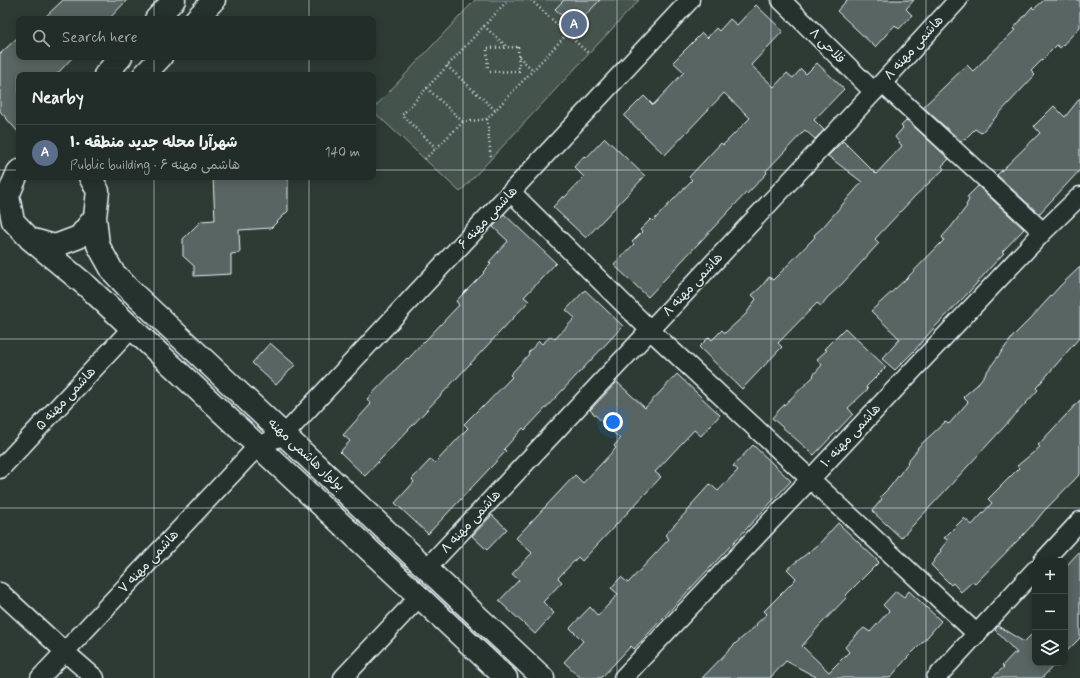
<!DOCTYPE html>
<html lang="en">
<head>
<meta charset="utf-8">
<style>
  :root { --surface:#222c28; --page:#2a3430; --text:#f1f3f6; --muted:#a2a7a8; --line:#3f4845; --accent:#bca0f2 }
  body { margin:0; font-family:Mynerve,"Playpen Sans Arabic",sans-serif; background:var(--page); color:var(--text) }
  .controls { position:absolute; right:12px; bottom:12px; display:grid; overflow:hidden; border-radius:8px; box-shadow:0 2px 10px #0003 }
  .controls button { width:36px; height:36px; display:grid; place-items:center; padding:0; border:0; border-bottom:1px solid var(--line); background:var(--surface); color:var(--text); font:20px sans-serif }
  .you { position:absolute; left:613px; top:422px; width:14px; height:14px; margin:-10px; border:3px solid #fff; border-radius:50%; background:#1a73e8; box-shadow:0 0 0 6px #1a73e833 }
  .badge { display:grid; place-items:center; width:26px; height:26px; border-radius:50%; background:var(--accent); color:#fff; font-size:13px; font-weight:700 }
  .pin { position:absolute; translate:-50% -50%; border:2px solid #fff; box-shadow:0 1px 4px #0006 }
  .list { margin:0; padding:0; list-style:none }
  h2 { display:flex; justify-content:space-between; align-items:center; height:52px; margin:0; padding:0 16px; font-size:17px }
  h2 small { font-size:13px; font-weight:400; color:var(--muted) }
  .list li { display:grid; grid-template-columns:26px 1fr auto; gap:12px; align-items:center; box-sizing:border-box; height:56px; padding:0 16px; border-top:1px solid var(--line) }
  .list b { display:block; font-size:15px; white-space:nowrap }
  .list p { margin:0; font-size:13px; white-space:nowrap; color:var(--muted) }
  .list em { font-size:13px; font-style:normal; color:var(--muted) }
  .icon { flex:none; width:22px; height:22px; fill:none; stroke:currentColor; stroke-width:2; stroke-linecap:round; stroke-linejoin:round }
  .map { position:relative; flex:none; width:1080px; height:678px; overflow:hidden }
  .search { position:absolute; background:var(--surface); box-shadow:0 2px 10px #0003; left:16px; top:16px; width:360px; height:44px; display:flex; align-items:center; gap:10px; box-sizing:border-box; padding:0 14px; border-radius:8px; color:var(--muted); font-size:15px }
  .panel { position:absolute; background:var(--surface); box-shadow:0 2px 10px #0003; left:16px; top:72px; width:360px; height:108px; border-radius:8px }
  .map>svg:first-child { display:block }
  .green { fill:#45524e; stroke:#96a2a3 }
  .building { fill:#596563; stroke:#e8f1f8 }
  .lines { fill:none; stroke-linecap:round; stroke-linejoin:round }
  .street-casing { stroke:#e8f1f8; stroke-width:21 }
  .secondary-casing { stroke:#e8f1f8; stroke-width:25 }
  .path { stroke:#e8f1f8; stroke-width:2.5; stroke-dasharray:1 3; stroke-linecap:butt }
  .street { stroke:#26332d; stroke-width:18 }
  .secondary { stroke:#26332d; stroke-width:22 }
  .grid { fill:none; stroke:#e8f1f8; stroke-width:1; stroke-opacity:0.55 }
  .labels { text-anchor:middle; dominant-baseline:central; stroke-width:3; stroke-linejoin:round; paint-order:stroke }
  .street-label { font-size:13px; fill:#e8f1f8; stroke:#26332d }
</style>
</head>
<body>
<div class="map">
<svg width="1080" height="678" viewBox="0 0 1080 678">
  <rect width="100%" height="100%" fill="#2e3b35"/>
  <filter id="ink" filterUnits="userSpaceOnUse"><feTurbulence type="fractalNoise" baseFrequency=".025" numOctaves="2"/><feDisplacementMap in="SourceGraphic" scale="8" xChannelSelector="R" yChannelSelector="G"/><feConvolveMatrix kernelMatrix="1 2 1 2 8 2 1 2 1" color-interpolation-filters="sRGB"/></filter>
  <g filter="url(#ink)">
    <path class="green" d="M475 0H639L460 192 373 111V109Z"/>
    <path class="building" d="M63 0H127L109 19H43Z
      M564 0H600L574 27 555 9Z
      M847 0H914L906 9 912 15 899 29 895 25 875 47 837 11Z
      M1044 0H1080V27L1060 48 1057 45 1031 71 1035 75 981 133 975 129 962 142 923 107 967 65 973 71 1015 30 1013 29 1032 7 1034 9Z
      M756 5 783 31 751 65 774 87 787 73 793 78 801 69 806 74 817 63 844 89 814 120 824 130 815 139 805 130 766 171 767 173 747 194 746 193 648 297 614 265 634 244 632 242 642 232 640 230 651 219 653 221 692 180 689 177 721 143 723 145 750 118 724 93 665 155 624 116 644 96 653 105 684 72 673 62 702 33 707 38 716 28 719 31 730 19 737 25Z
      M19 36V57H73L56 75H19V133L0 111V54Z
      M1080 98V170L1039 214 997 175 1040 133 1034 126 1054 106 1065 117Z
      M907 120 949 159 942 166 944 169 915 196 875 239 879 243 842 284 827 298 821 306 817 303 778 343 782 347 742 389 699 347 709 337 712 340 722 330 725 333 746 314 756 299 752 295 761 287 769 277 773 280 783 270 815 237 814 235 823 227 862 182 828 156 843 141 876 174 902 146 895 137 903 128 901 126Z
      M605 138 645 176 586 238 553 207 563 196 564 198 584 177 574 167 584 156 586 158Z
      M213 177H288V211L271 228 239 230 240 253 231 254V274L194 276V266L183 256V239L201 221 215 220Z
      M978 186 1024 229 1002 252 1004 253 990 268 969 292 932 330 914 351 895 370 882 359 900 339 871 311 906 279 944 240 942 237 951 227 967 206 966 205 969 200 967 197Z
      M504 214 556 263 524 297 529 301 365 476 340 452 350 441 343 435 371 404 367 399 407 358 408 359 459 305 456 301 484 273 483 272 491 264 489 262 508 241 493 227Z
      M1080 267V337L1036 388 1038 390 945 491 901 538 872 511 882 499 880 497 890 487 908 463 907 462 918 449 917 448 945 422 949 424 968 402 963 397 977 385 1014 335 1032 317 1060 286Z
      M585 290 623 326 525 430 523 428 504 449 506 451 428 534 395 503 414 482 412 479 431 459 435 463 468 428 464 424 482 406 483 407 512 377 510 375 529 354 528 353 539 341 542 344 551 336 555 339 575 318 566 310Z
      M845 328 886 367 866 387 868 389 848 408 853 414 814 455 772 418 780 409 814 376 813 375 822 365 817 359 827 350 824 349Z
      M270 343 295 365 276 385 252 363Z
      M677 374 720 415 701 436 694 430 655 472 661 477 582 561 578 557 558 578 562 582 543 602 554 613 535 634 499 601 519 580 512 574 532 553 516 538 575 475 583 483 616 448 614 446 620 439 590 410 617 382 645 408Z
      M1080 400V474L1043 512 1036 521 1024 534 975 584 972 582 961 592 953 583 951 585 931 565 941 551 940 550 948 540 944 538 964 518 972 525 992 503 988 499 1019 468 1017 466 1040 447 1038 445Z
      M753 445 791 481 634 649 631 646 601 678H581L564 662 583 641 570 628 590 607 598 616 618 594 611 588 621 577 628 583 669 539 665 535 692 506 691 505 710 484 718 491 738 470 733 466Z
      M492 515 507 529 487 550 472 536Z
      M838 523 879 562 846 595 847 597 820 625 802 646 829 672 849 652 845 647 855 636 864 628 870 632 889 611 883 605 896 591 904 597 909 591 941 621 923 642 906 659 890 678H818L786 661 770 678H702L736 643 757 625 756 624 767 614 764 611 794 581 796 578 787 569 818 545Z
      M1080 551V638L1065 653V567Z
      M998 626 1024 642 1035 631V663H1056L1042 678H992L1004 667 1002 666 1014 653 1016 654 1017 653 995 630Z"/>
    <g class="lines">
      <defs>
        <path id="street" d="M781 0 874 92
          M882 83 1043 232
          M511 192 650 330 977 634
          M0 469 132 328
          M1043 561 1080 521
          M426 569 882 83 958 0
          M0 592 65 652 95 678
          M40 678 258 446 284 435 690 0
          M343 678 419 597
          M623 678 1043 232 1080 196
          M936 678 1035 570"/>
        <path id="secondary" d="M156 19 174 0
          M196 19 214 0
          M105 75 121 57
          M144 75 161 57
          M19 171 18 172 8 196 13 221 30 239 55 246 79 237 95 217 98 191 90 177
          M95 217 98 245 113 272 131 291 543 678
          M30 239 88 287 506 678"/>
      </defs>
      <use href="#street" class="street-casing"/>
      <use href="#secondary" class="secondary-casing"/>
      <path class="path" d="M531 0 589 54
        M484 26 507 47
        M518 47 519 71 488 72 487 48Z
        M519 57 533 70
        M447 66 495 110
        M427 88 463 122
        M487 119 491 158
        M436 148 402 115 508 0
        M425 159 463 122 487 119 567 34"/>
      <use href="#street" class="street"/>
      <use href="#secondary" class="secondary"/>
    </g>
  </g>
  <path class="grid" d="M154 0V19M309 0V19M463 0V678M617 0V678M771 0V678M926 0V678M154 57V75M309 57V75M0 170H19M373 170H1080M154 177V678M309 177V678M0 339H1080M0 508H1080"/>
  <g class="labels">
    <g class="street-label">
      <text transform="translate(827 46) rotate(45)">فلاحی ۸</text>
      <text transform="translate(914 48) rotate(-48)">هاشمی مهنه ۸</text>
      <text transform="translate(488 218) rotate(-47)">هاشمی مهنه ۶</text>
      <text transform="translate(693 285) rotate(-47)">هاشمی مهنه ۸</text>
      <text transform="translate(66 399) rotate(-47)">هاشمی مهنه ۵</text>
      <text transform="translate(851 436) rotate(-47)">هاشمی مهنه ۱۰</text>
      <text transform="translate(306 455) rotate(43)">بولوار هاشمی مهنه</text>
      <text transform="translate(471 522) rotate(-47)">هاشمی مهنه ۸</text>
      <text transform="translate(149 562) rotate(-47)">هاشمی مهنه ۷</text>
    </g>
  </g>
</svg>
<div class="controls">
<button>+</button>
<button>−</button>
<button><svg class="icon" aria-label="layers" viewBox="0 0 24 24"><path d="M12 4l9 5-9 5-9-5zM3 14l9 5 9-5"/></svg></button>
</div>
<div class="you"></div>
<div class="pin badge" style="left:574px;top:24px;background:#5c6f8a">A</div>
<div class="search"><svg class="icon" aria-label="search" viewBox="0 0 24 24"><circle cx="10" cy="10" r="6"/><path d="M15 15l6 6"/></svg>Search here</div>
<section class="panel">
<h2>Nearby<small></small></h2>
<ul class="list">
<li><span class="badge" style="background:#5c6f8a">A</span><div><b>شهرآرا محله جدید منطقه ۱۰</b><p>Public building · هاشمی مهنه ۶</p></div><em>140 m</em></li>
</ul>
</section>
</div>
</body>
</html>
